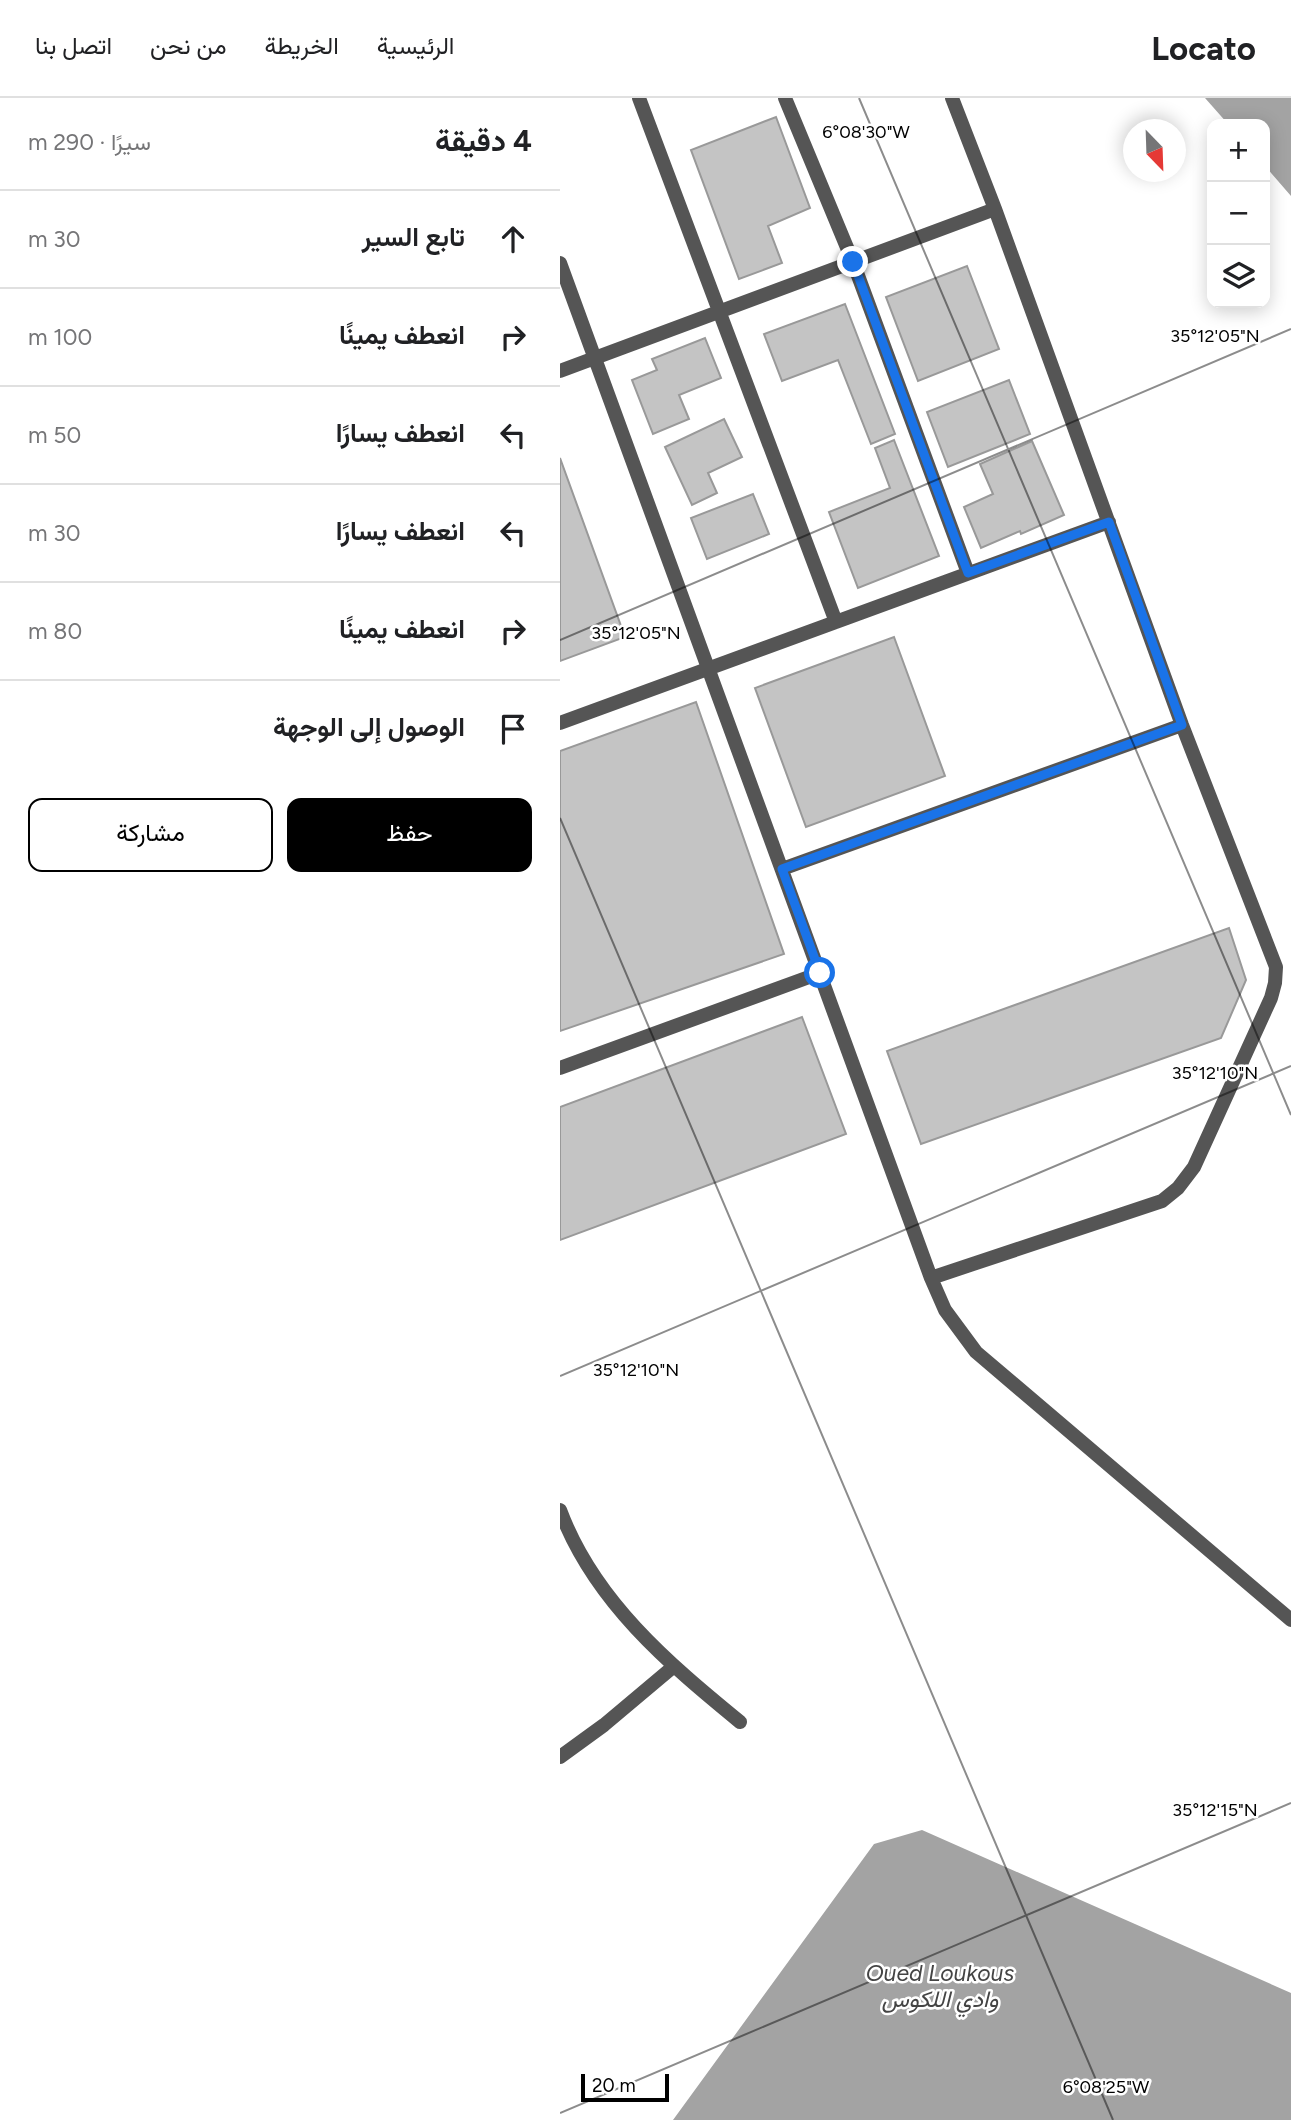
<!DOCTYPE html>
<html lang="ar">
<head>
<meta charset="utf-8">
<style>
  :root { --surface:#fff; --page:#f2f2f2; --text:#202124; --muted:#757577; --line:#e0e0e0; --accent:#000 }
  body { margin:0; font-family:Figtree,Vazirmatn,sans-serif; background:var(--page); color:var(--text); direction:rtl }
  .controls { position:absolute; right:21px; top:21px; display:grid; overflow:hidden; border-radius:14px; box-shadow:0 4px 18px #0003 }
  .controls button { width:63px; height:63px; display:grid; place-items:center; padding:0; border:0; border-bottom:2px solid var(--line); background:var(--surface); color:var(--text); font:35px sans-serif }
  .compass { position:absolute; left:563px; top:21px; width:63px; height:63px; border-radius:50%; background:var(--surface); box-shadow:0 4px 18px #0003; rotate:157deg }
  .scale { position:absolute; left:21px; bottom:18px; width:88px; box-sizing:border-box; padding-left:7px; border:4px solid #000; border-top:0; font-size:19px; line-height:24px; white-space:nowrap; color:#000; -webkit-text-stroke:5px #fff; paint-order:stroke }
  .stop { position:absolute; width:21px; height:21px; margin:-16px; border:5px solid #1a73e8; border-radius:50%; background:#fff }
  .stop.end { background:#1a73e8; border-color:#fff; box-shadow:0 2px 7px #0008 }
  .list { margin:0; padding:0; list-style:none }
  h2 { display:flex; justify-content:space-between; align-items:center; height:91px; margin:0; padding:0 28px; font-size:30px }
  h2 small { font-size:23px; font-weight:400; color:var(--muted) }
  .list li { display:grid; grid-template-columns:46px 1fr auto; gap:21px; align-items:center; box-sizing:border-box; height:98px; padding:0 28px; border-top:2px solid var(--line) }
  .list b { display:block; font-size:26px; white-space:nowrap }
  .list em { font-size:23px; font-style:normal; color:var(--muted) }
  .actions { display:flex; gap:14px; padding:21px 28px }
  .actions a { flex:1; padding:16px 0; border:2px solid var(--accent); border-radius:14px; text-align:center; font-size:24px; color:var(--accent) }
  .actions .main { background:var(--accent); color:#fff }
  .icon { flex:none; width:38px; height:38px; fill:none; stroke:currentColor; stroke-width:2; stroke-linecap:round; stroke-linejoin:round }
  .map { position:relative; flex:none; width:731px; height:2022px; overflow:hidden; direction:ltr }
  header { display:flex; align-items:center; gap:42px; box-sizing:border-box; height:98px; padding:0 35px; background:var(--surface); border-bottom:2px solid var(--line) }
  header strong { font-size:33px }
  nav { display:flex; gap:38px; margin-inline-start:auto; font-size:24px }
  main { display:flex }
  aside { flex:1; background:var(--surface) }
  .map>svg:first-child { display:block }
  .water { fill:#a3a3a3 }
  .building { fill:#c4c4c4; stroke:#999; stroke-width:2 }
  .lines { fill:none; stroke-linecap:round; stroke-linejoin:round }
  .service { stroke:#555; stroke-width:14 }
  .minor { stroke:#555; stroke-width:14 }
  .route { stroke:#1a73e8; stroke-width:9 }
  .ticks { fill:none; stroke:#000; stroke-width:2; stroke-opacity:0.45 }
  .labels { text-anchor:middle; dominant-baseline:central; stroke-width:5; stroke-linejoin:round; paint-order:stroke }
  .water-label { font-size:23px; font-style:italic; fill:#444; stroke:#fff }
  .ticks-label { font-size:18px; text-anchor:middle; fill:#000; stroke:#fff; stroke-width:5; stroke-linejoin:round; paint-order:stroke }
</style>
</head>
<body>
<header>
<strong>Locato</strong>
<nav><a>الرئيسية</a><a>الخريطة</a><a>من نحن</a><a>اتصل بنا</a></nav>
</header>
<main>
<div class="map">
<svg width="731" height="2022" viewBox="0 0 731 2022">
  <rect width="100%" height="100%" fill="#fff"/>
  <path class="water" d="M645 0H731V98L705 68V26H668Z
    M362 1732 731 1895V2022H113L314 1746Z"/>
  <path class="building" d="M216 19 250 110 208 128 222 165 179 181 131 52Z
    M407 168 439 251 358 283 326 199Z
    M285 206 335 336 311 346 278 262 222 283 204 236Z
    M145 240 161 280 119 297 129 321 93 336 72 282 97 272 92 261Z
    M449 282 470 336 388 369 367 314Z
    M164 321 182 359 148 375 157 395 132 407 105 349Z
    M334 342 379 458 298 490 269 414 330 390 315 350Z
    M472 343 504 417 461 436 460 433 421 450 404 409 433 396 420 366Z
    M0 360 65 539 0 563Z
    M193 396 209 436 147 461 131 420Z
    M334 539 385 678 246 729 195 590Z
    M136 604 224 856 0 933V653Z
    M669 830 686 882 661 940 361 1046 327 953Z
    M242 919 286 1036 0 1142V1009Z"/>
  <g class="lines">
    <path class="service" d="M0 1659 44 1627 113 1569"/>
    <path class="minor" d="M79 0 276 524
      M225 0 293 164 408 475
      M0 165 371 1180 385 1212 416 1254 731 1522
      M0 273 435 111
      M0 625 549 424
      M222 771 622 627
      M0 970 260 875
      M371 1180 602 1103 618 1090 634 1069 711 900 715 885 716 869 622 627 435 111 392 0
      M0 1412C34 1503 108 1565 180 1624"/>
  </g>
  <g class="lines">
    <path class="route" d="M260 875 222 771 622 627 549 424 408 475 293 164"/>
  </g>
  <path class="ticks" d="M299 0 731 1017M0 542 731 231M0 720 553 2022M0 1278 731 968M0 2015 731 1705"/>
  <g class="labels">
    <g class="water-label">
      <text x="380" y="1875">Oued Loukous<tspan x="380" dy="26">وادي اللكوس</tspan></text>
    </g>
  </g>
  <g class="ticks-label">
    <text x="306" y="40">6°08'30"W</text>
    <text x="655" y="244">35°12'05"N</text>
    <text x="76" y="541">35°12'05"N</text>
    <text x="655" y="981">35°12'10"N</text>
    <text x="76" y="1278">35°12'10"N</text>
    <text x="655" y="1718">35°12'15"N</text>
    <text x="546" y="1995">6°08'25"W</text>
  </g>
</svg>
<div class="controls">
<button>+</button>
<button>−</button>
<button><svg class="icon" aria-label="layers" viewBox="0 0 24 24"><path d="M12 4l9 5-9 5-9-5zM3 14l9 5 9-5"/></svg></button>
</div>
<svg class="compass" viewBox="-18 -18 36 36"><path d="M0-13l5 13h-10z" fill="#e53935"/><path d="M0 13l5-13h-10z" fill="#757577"/></svg>
<div class="scale">20 m</div>
<div class="stop" style="left:260px;top:875px"></div>
<div class="stop end" style="left:293px;top:164px"></div>
</div>
<aside>
<h2>4 دقيقة<small>سيرًا · 290 m</small></h2>
<ul class="list">
<li><svg class="icon" aria-label="ahead" viewBox="0 0 24 24"><path d="M12 20V5M6 11l6-6 6 6"/></svg><div><b>تابع السير</b></div><em>30 m</em></li>
<li><svg class="icon" aria-label="right" viewBox="0 0 24 24"><path d="M7 20v-9h11M14 6l5 5-5 5"/></svg><div><b>انعطف يمينًا</b></div><em>100 m</em></li>
<li><svg class="icon" aria-label="left" viewBox="0 0 24 24"><path d="M17 20v-9H6M10 6l-5 5 5 5"/></svg><div><b>انعطف يسارًا</b></div><em>50 m</em></li>
<li><svg class="icon" aria-label="left" viewBox="0 0 24 24"><path d="M17 20v-9H6M10 6l-5 5 5 5"/></svg><div><b>انعطف يسارًا</b></div><em>30 m</em></li>
<li><svg class="icon" aria-label="right" viewBox="0 0 24 24"><path d="M7 20v-9h11M14 6l5 5-5 5"/></svg><div><b>انعطف يمينًا</b></div><em>80 m</em></li>
<li><svg class="icon" aria-label="arrive" viewBox="0 0 24 24"><path d="M6 21V4h12l-3 4 3 4H6"/></svg><div><b>الوصول إلى الوجهة</b></div></li>
</ul>
<div class="actions"><a class="main">حفظ</a><a>مشاركة</a></div>
</aside>
</main>
</body>
</html>
